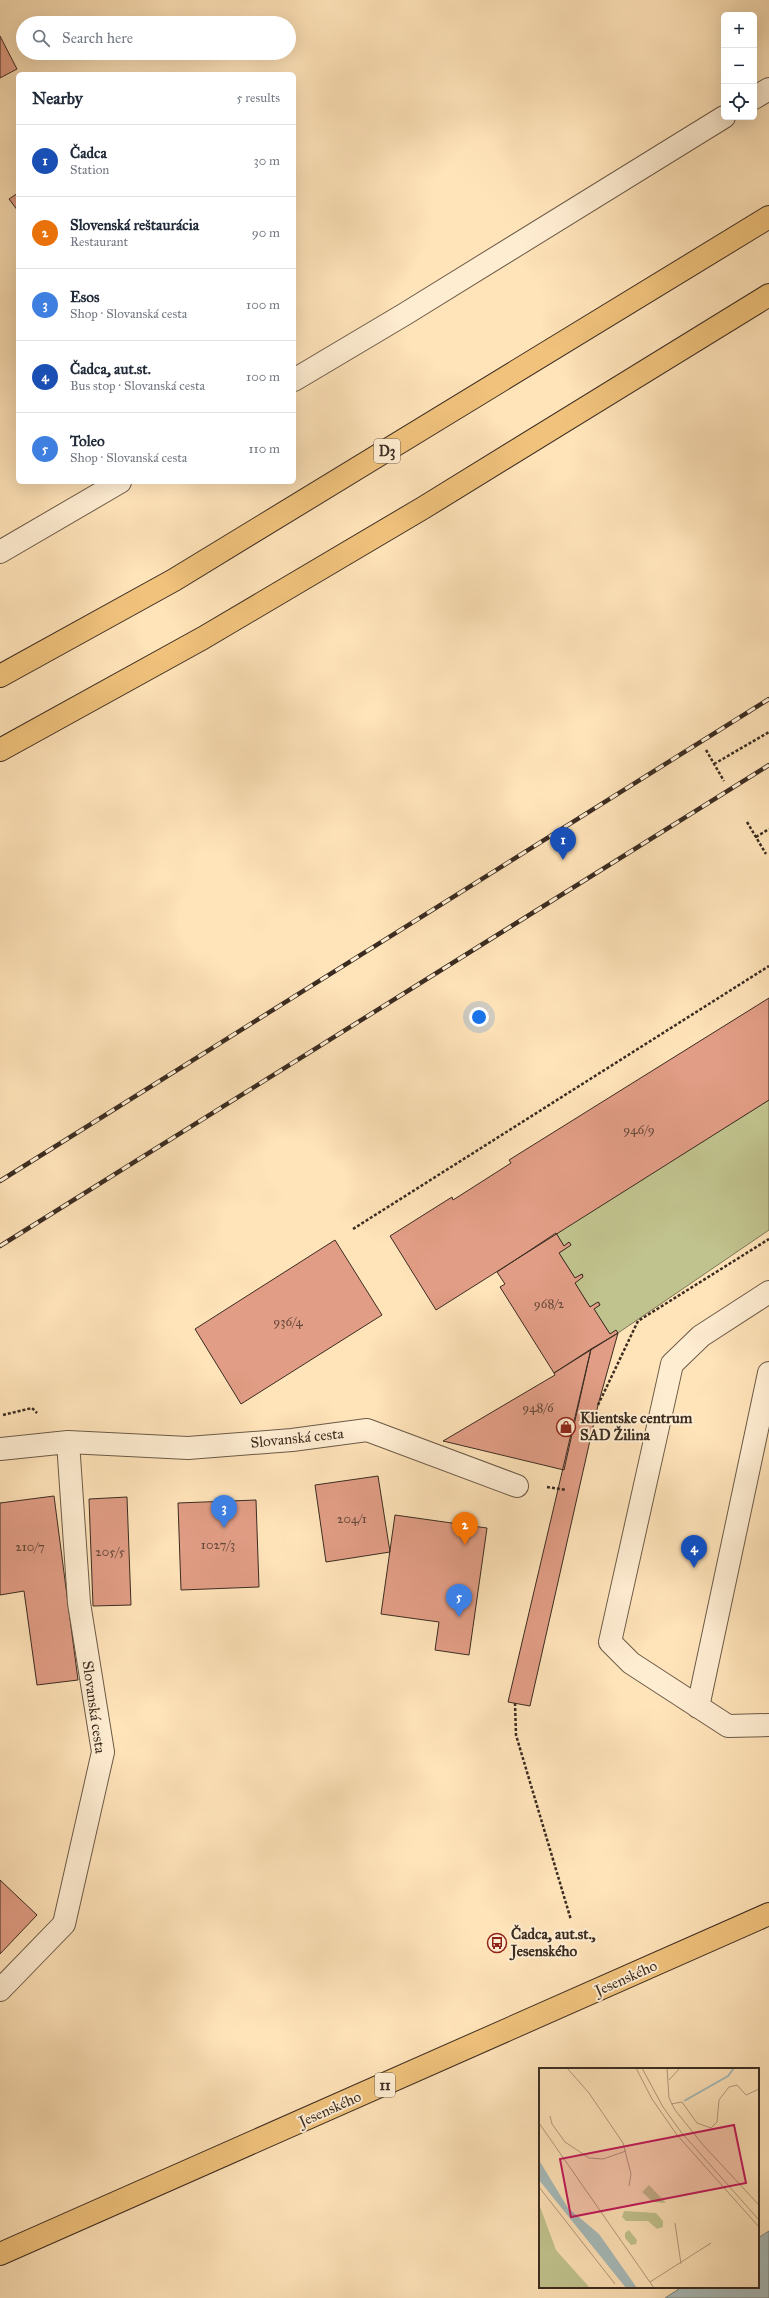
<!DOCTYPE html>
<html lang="en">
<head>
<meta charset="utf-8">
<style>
  :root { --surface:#fff; --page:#f6f6f7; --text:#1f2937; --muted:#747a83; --line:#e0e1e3; --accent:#7c3aed }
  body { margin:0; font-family:"IM FELL Great Primer",serif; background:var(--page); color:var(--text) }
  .controls { position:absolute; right:12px; top:12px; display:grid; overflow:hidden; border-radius:6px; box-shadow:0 4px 16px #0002 }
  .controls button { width:36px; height:36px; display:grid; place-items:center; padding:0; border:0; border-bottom:1px solid var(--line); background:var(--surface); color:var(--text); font:20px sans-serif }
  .you { position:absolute; left:479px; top:1017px; width:14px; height:14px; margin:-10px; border:3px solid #fff; border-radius:50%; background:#1a73e8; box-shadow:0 0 0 6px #1a73e833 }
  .badge { display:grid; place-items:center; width:26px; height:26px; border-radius:50%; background:var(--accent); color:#fff; font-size:13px; font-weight:700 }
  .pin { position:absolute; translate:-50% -33px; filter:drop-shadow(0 1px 2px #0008) }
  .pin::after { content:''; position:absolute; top:21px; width:14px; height:12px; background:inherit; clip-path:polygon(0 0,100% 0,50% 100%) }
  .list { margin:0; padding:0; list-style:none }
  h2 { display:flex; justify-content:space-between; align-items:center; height:52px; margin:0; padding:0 16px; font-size:17px }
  h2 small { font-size:13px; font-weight:400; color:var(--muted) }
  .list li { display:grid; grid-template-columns:26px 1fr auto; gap:12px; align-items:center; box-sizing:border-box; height:72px; padding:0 16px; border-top:1px solid var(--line) }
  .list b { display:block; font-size:15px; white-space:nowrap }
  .list p { margin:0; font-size:13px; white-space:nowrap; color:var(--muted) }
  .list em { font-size:13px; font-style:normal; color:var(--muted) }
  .icon { flex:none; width:22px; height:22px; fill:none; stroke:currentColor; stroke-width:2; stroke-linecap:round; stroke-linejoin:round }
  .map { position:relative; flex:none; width:769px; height:2298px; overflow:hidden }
  .search { position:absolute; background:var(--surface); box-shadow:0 4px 16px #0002; left:16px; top:16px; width:280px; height:44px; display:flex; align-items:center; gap:10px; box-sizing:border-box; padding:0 14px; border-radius:22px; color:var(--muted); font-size:15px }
  .panel { position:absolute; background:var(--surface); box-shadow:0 4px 16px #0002; left:16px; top:72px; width:280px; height:412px; border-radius:6px }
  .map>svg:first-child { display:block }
  .green { fill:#c1c38e; stroke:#7e7858 }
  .water { fill:#a6bbbb; stroke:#7b827d }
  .building { fill:#e19d85; stroke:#3b2c21 }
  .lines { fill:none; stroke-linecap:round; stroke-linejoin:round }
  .service-casing { stroke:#6c5a47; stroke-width:24 }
  .minor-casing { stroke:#6c5a47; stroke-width:24 }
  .primary-casing { stroke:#3b2c21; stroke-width:24 }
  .motorway-casing { stroke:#3b2c21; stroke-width:24 }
  .path { stroke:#3b2c21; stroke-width:2.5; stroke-dasharray:3 2; stroke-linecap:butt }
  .service { stroke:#ffedd2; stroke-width:22 }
  .minor { stroke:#ffedd2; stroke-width:22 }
  .primary { stroke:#f0c27c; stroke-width:22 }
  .motorway { stroke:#f0c27c; stroke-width:22 }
  .rail-casing { stroke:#3b2c21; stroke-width:4.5 }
  .rail { stroke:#ffedd2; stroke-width:3; stroke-dasharray:9; stroke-linecap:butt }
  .labels { text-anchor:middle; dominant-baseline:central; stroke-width:4; stroke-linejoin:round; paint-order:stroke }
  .number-label { font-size:13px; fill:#64483a }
  .shield { fill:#ffedd2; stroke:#766656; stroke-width:1 }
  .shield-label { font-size:14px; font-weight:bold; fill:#3b2c21 }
  .poi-label { font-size:15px; font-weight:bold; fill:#3b2c21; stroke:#ffedd2; text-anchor:start }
  .street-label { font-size:15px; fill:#3b2c21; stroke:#ffedd2 }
  .inset-river { fill:none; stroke:#a6bbbb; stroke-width:2 }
  .inset-road { fill:none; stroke:#b19a7c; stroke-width:1 }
  .view { fill:#c2185b; fill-opacity:0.15; stroke:#c2185b; stroke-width:2 }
  .inset-edge { fill:none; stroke:#3b2c21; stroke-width:2 }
</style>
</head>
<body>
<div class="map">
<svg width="769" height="2298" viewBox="0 0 769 2298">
  <rect width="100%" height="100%" fill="#ffe3b9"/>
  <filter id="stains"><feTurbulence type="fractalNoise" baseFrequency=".005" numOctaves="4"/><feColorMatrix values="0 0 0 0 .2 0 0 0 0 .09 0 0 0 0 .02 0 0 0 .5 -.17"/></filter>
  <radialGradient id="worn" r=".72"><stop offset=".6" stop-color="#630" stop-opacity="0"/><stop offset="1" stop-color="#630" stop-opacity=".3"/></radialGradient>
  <path class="green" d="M769 1100V1230L618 1333 616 1331 610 1334 594 1309 600 1305 599 1302 590 1307 575 1283 583 1276 582 1274 575 1278 559 1253 571 1245 569 1242 564 1246 556 1233Z"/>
  <path class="water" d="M769 2231V2298H665L682 2287H758V2238Z"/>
  <path class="building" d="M0 36 17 69 0 78Z
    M18 193V211L9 199Z
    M769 998V1100L436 1310 390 1236 452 1197 453 1200 511 1163 509 1160Z
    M556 1233 564 1246 569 1242 571 1245 559 1253 575 1278 582 1274 583 1277 575 1283 590 1307 598 1302 600 1305 594 1309 610 1334 616 1330 618 1333 554 1373 500 1287 505 1284 497 1272Z
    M335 1240 382 1315 241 1404 195 1329Z
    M618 1333 598 1405 530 1706 508 1702 591 1349Z
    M591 1349 564 1470 443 1441 555 1375 554 1373Z
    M378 1476 390 1552 326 1562 315 1485Z
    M54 1496 78 1680 37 1685 24 1591 0 1595V1503Z
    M127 1497 131 1605 93 1606 89 1499Z
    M256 1500 259 1587 181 1590 178 1503Z
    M395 1515 487 1528 469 1655 435 1650 439 1622 381 1614Z
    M0 1880 37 1915 0 1954Z"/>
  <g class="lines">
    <defs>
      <path id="service" d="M769 1292 701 1336 672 1364 610 1642 631 1663 728 1726 769 1725
        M698 1707 769 1373"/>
      <path id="minor" d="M754 98 769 89
        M294 380 405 314 724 117
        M0 552 120 482
        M0 1449 68 1442 188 1448 292 1440 367 1430 517 1486
        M0 1990 64 1924 103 1752 79 1603 68 1442"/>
      <path id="primary" d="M0 2254 769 1914"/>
      <path id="motorway" d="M0 676 174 580 769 217
        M0 750 203 638 423 508 769 295"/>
    </defs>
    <use href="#service" class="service-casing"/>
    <use href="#minor" class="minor-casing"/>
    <use href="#primary" class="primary-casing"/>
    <use href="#motorway" class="motorway-casing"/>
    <path class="path" d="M706 750 724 781
      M714 764 769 732
      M747 822 766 854
      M756 837 769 829
      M353 1229 769 966
      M598 1405 638 1321 769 1239
      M3 1415 32 1408 37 1413
      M547 1487 566 1490
      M515 1703 516 1735 571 1920"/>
    <use href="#service" class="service"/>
    <use href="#minor" class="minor"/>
    <use href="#primary" class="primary"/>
    <use href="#motorway" class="motorway"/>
    <defs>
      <path id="rail" d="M0 1181 769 699
        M0 1246 769 765"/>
    </defs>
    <use href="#rail" class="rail-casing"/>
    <use href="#rail" class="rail"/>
  </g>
  <defs>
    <symbol id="shop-ring" viewBox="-11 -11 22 22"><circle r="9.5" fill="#ffedd2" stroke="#8f2418" stroke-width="1.5"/><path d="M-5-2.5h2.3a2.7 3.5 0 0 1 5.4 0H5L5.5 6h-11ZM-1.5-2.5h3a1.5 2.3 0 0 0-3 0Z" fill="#8f2418"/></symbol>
    <symbol id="bus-ring" viewBox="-11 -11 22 22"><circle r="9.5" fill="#ffedd2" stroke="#8f2418" stroke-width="1.5"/><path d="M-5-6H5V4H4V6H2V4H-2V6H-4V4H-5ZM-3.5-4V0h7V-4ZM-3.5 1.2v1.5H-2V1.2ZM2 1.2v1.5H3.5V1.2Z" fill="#8f2418"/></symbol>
  </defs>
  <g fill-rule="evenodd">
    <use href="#shop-ring" x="555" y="1416" width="22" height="22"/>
    <use href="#bus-ring" x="486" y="1932" width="22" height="22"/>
  </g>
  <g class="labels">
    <g class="number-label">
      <text x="639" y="1130">946/9</text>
      <text x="549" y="1304">968/2</text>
      <text x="288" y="1322">936/4</text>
      <text x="538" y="1408">948/6</text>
      <text x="352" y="1519">204/1</text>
      <text x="218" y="1545">1027/3</text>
      <text x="30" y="1547">210/7</text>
      <text x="110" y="1552">205/5</text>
    </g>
    <g class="shield">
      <rect x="374" y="439" width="26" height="24" rx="3"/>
      <rect x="375" y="2073" width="20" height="24" rx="3"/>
    </g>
    <g class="shield-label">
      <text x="387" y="451">D3</text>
      <text x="385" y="2085">11</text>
    </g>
    <g class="poi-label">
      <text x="580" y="1418">Klientske centrum<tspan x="580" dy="17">SAD Žilina</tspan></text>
      <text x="511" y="1934">Čadca, aut.st.,<tspan x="511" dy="17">Jesenského</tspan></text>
    </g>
    <g class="street-label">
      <text transform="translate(297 1438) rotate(-6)">Slovanská cesta</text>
      <text transform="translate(94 1707) rotate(82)">Slovanská cesta</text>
      <text transform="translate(626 1978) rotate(-24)">Jesenského</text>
      <text transform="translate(330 2109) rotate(-24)">Jesenského</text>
    </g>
  </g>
  <g transform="translate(539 2068)">
    <rect width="220" height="220" fill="#ffe3b9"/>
    <path d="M110 117 127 135 114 134 103 124ZM0 136 17 182 51 220H0ZM85 143 117 145 124 153V159L118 161 109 153H87L83 149ZM90 162 98 172 97 176 92 177 86 170V165Z" fill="#c1c38e"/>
    <path d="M0 92 29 140 60 166 98 220H87L0 112Z" fill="#a6bbbb"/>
    <path class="inset-river" d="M145 33 189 8 195 0"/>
    <path class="inset-road" d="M28 0 50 25 84 75 92 106 90 118M97 0 113 31 138 67 220 159M103 0 124 39 142 64 220 152M128 0 130 30 136 42 165 78 220 137M130 12 141 0M132 36 143 34 158 55 172 60 178 54 180 32 190 19 198 17 207 27 220 21M11 48 13 56 26 74 50 90 64 91 87 83M0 55 115 220M0 119 76 216M136 155 142 196M111 214 172 175"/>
    <path class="view" d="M195 57 207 115 32 149 21 91Z"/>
    <rect width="220" height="220" class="inset-edge"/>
  </g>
  <rect width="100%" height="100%" filter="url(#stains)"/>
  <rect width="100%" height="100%" fill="url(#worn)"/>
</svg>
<div class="controls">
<button>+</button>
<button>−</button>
<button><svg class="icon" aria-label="locate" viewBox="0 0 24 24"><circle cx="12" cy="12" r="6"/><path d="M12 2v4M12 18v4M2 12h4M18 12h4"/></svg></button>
</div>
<div class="you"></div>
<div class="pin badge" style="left:563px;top:860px;background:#1a4fb4">1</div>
<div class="pin badge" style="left:465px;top:1545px;background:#e8710a">2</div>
<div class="pin badge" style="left:224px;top:1528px;background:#3f7fe0">3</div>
<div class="pin badge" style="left:694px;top:1568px;background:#1a4fb4">4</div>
<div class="pin badge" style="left:459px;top:1617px;background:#3f7fe0">5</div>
<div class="search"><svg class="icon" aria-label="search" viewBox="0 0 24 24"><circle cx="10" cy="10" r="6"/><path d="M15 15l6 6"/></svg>Search here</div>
<section class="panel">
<h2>Nearby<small>5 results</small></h2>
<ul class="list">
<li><span class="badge" style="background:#1a4fb4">1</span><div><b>Čadca</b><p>Station</p></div><em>30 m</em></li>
<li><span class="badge" style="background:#e8710a">2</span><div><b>Slovenská reštaurácia</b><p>Restaurant</p></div><em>90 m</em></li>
<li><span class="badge" style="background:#3f7fe0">3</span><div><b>Esos</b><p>Shop · Slovanská cesta</p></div><em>100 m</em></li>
<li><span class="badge" style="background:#1a4fb4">4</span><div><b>Čadca, aut.st.</b><p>Bus stop · Slovanská cesta</p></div><em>100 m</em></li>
<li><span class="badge" style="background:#3f7fe0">5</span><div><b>Toleo</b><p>Shop · Slovanská cesta</p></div><em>110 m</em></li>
</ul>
</section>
</div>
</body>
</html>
